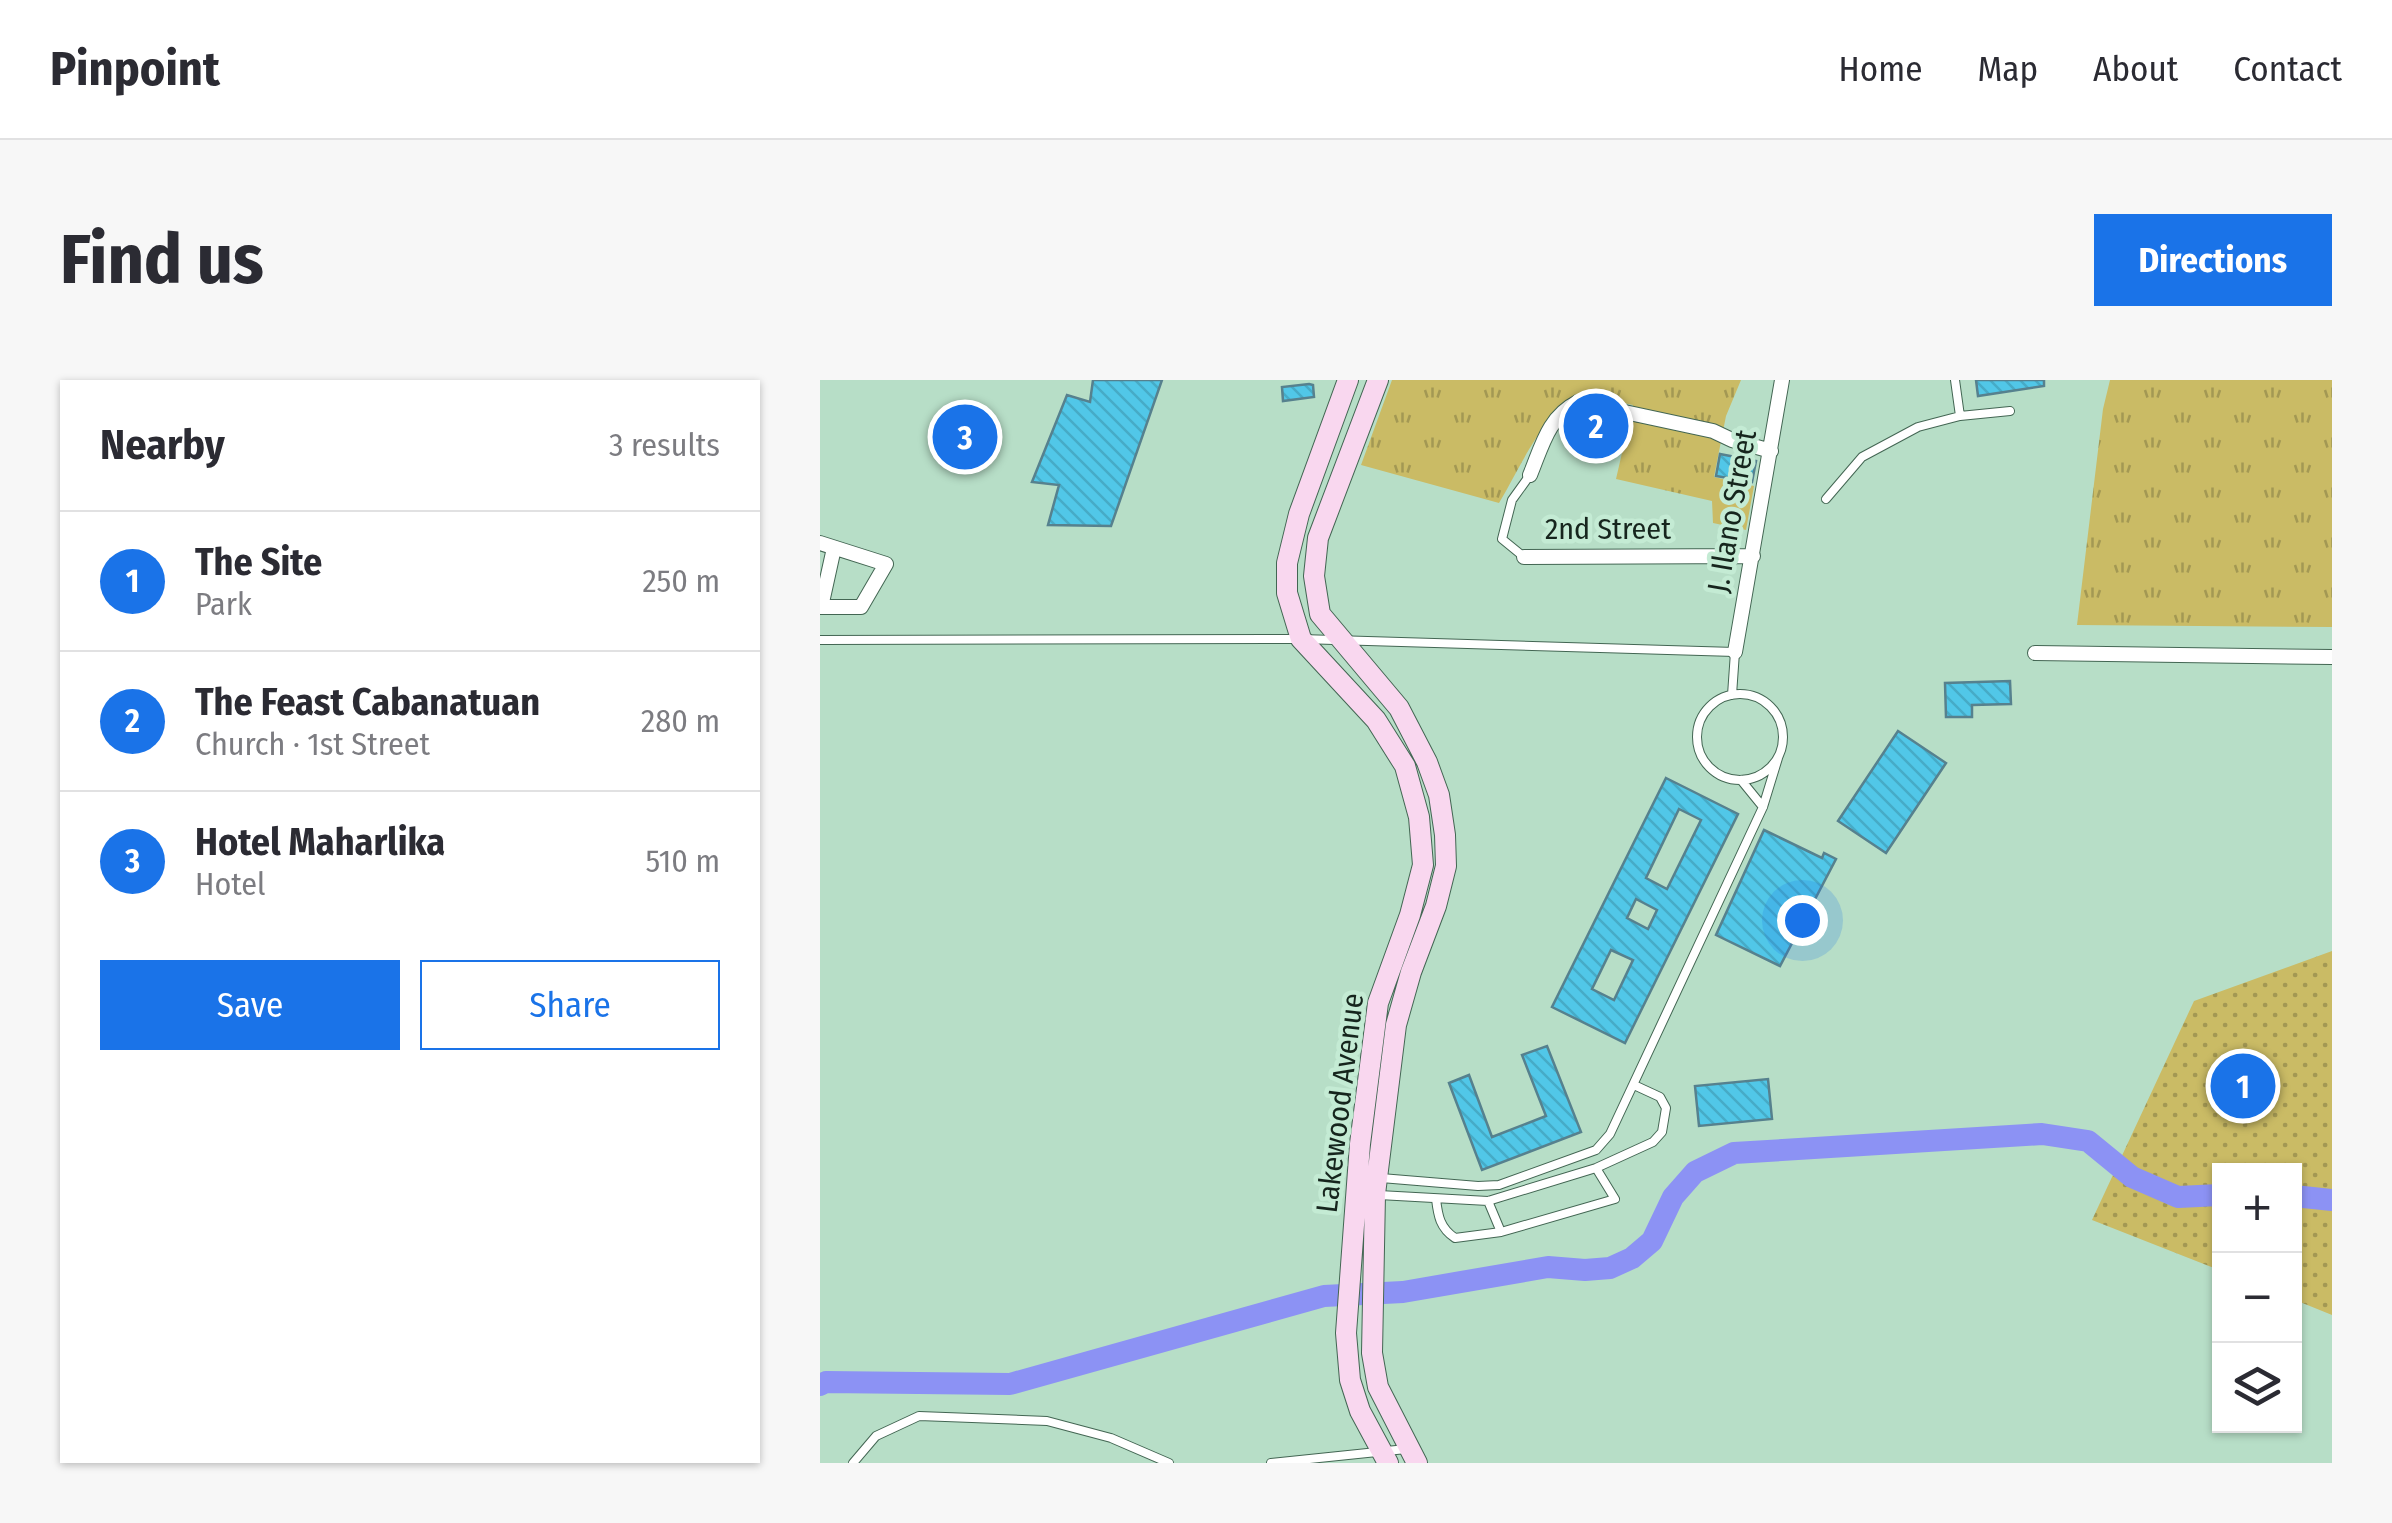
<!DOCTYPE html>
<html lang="en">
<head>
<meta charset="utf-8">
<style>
  :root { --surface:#fff; --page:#f7f7f7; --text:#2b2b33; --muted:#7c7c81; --line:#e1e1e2; --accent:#1a73e8 }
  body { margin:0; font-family:"Fira Sans Condensed",sans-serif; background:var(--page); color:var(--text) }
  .controls { position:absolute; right:30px; bottom:30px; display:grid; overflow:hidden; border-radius:0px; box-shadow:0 2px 8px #0004 }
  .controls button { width:90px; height:90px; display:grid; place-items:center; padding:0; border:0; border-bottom:2px solid var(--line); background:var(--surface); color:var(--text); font:50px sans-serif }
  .you { position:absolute; left:982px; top:540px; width:35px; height:35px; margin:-25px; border:8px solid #fff; border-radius:50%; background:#1a73e8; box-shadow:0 0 0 15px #1a73e833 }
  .badge { display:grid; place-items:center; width:65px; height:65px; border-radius:50%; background:var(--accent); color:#fff; font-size:32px; font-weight:700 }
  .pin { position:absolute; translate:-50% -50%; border:5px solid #fff; box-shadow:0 2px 10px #0006 }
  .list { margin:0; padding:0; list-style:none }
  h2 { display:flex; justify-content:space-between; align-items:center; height:130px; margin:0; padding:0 40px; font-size:42px }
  h2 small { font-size:32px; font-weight:400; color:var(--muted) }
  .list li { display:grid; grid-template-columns:65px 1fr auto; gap:30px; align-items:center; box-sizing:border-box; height:140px; padding:0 40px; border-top:2px solid var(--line) }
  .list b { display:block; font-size:38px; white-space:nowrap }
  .list p { margin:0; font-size:32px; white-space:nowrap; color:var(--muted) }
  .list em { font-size:32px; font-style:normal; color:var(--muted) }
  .actions { display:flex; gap:20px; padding:30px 40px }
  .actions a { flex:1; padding:22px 0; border:2px solid var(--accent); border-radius:0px; text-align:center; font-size:35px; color:var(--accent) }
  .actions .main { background:var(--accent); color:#fff }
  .icon { flex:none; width:55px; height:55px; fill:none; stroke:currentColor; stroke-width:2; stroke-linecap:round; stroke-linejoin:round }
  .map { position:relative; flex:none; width:1512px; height:1083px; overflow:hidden; border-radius:0px }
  header { display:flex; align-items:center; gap:60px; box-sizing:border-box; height:140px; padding:0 50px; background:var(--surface); border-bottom:2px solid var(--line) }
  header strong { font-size:48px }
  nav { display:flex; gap:55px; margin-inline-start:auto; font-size:35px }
  .intro { display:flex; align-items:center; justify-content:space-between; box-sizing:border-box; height:240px; padding:0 60px }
  h1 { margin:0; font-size:70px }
  .button { padding:25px 45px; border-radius:0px; background:var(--accent); color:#fff; font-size:35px; font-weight:700 }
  main { display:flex; gap:60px; padding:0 60px }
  aside { flex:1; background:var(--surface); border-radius:0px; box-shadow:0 2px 8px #0004 }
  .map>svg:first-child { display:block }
  .grass { fill:url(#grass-tufts) }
  .park { fill:url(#park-dots) }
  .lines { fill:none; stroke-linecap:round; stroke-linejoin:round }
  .river { stroke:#8c92f4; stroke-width:22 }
  .building { fill:url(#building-back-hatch); stroke:#56818e; stroke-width:2.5; fill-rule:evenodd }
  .lane-casing { stroke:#436653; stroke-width:10 }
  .street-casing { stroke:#436653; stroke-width:16 }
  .secondary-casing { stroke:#436653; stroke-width:22 }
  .lane { stroke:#fff; stroke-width:8 }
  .street { stroke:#fff; stroke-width:14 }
  .secondary { stroke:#f9d7ef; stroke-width:20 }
  .labels { text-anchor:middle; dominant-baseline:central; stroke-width:9; stroke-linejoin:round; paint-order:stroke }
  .street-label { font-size:30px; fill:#16251d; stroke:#c4ebd4 }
</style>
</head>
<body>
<header>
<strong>Pinpoint</strong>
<nav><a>Home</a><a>Map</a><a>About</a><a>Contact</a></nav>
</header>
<div class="intro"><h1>Find us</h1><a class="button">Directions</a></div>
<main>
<aside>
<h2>Nearby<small>3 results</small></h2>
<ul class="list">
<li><span class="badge">1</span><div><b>The Site</b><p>Park</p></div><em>250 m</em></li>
<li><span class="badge">2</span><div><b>The Feast Cabanatuan</b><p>Church · 1st Street</p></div><em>280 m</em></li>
<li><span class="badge">3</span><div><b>Hotel Maharlika</b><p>Hotel</p></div><em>510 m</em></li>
</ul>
<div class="actions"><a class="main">Save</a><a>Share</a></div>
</aside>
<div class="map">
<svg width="1512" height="1083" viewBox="0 0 1512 1083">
  <defs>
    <pattern id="grass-tufts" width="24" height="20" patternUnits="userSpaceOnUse" patternTransform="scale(2.5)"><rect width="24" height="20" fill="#cabb65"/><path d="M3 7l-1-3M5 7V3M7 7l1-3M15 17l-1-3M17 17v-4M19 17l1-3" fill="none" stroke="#a39853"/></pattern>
    <pattern id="park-dots" width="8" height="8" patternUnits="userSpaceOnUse" patternTransform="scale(2.5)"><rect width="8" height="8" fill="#cabb65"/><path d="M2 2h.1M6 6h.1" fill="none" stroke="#a39853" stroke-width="1.8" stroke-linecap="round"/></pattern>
    <pattern id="building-back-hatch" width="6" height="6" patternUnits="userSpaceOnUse" patternTransform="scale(2.5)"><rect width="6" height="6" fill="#51c7e8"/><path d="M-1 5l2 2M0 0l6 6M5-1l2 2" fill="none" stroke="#46abc7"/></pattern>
  </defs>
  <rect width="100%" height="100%" fill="#b7dec7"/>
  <path class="grass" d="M572 0H921L906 36 894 97 934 106 926 150 893 143 892 121 796 99 813 25 761 14C721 35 702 85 679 123L541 85Z
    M1290 0H1512V247L1257 245 1283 29Z"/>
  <path class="park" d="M1512 571V935L1475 920 1474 791H1400L1399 890 1272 840 1374 621Z"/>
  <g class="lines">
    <path class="river" d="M1474 816 1512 820
      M0 1005 6 1002 190 1004 504 916 583 912 728 887 765 890 790 888 812 878 832 861 853 817 875 792 914 773 1222 754 1268 761 1312 797 1358 817 1400 815"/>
  </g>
  <path class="building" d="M273 0H342L291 146 228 145 239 105 212 102 247 15 270 22Z
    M1156 0H1224V6L1158 16Z
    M489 4 493 5 494 17 463 21 462 7Z
    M765 40 791 46 785 73 759 67Z
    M900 74 936 81 932 102 896 96Z
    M1190 301 1191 324 1152 325V337H1126L1125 303Z
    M1078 351 1126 383 1066 473 1018 441Z
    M846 398 918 434 805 663 732 627ZM859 429 881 440 847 509 826 498ZM816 519 837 530 828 549 807 538ZM791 570 813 580 794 620 772 609Z
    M944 450 1002 478 1004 473 1016 479 960 586 896 555Z
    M727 666 761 752 662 790 629 703 649 695 672 757 726 736 702 675Z
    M948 699 952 739 879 746 875 706Z"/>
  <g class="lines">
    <defs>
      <path id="lane" d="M1135 0 1140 36 1190 31
        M1006 119 1042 77 1098 47 1140 36
        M704 177 682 159 692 120 710 95
        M0 260 481 259 915 272 912 315
        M877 357a43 43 0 1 1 86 0a43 43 0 1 1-86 0Z
        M921 400 943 427
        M561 798 658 806 679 805 776 770 790 754 943 427 958 378
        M559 815 668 821 776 788 833 762 842 752 846 728 840 717 814 705
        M616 819C618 836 620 848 635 858L681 852 795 819 776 788
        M668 821 681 852
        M33 1083 56 1056 99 1036 227 1041 291 1058 349 1083
        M451 1083 586 1069"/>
      <path id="street" d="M710 95C722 66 728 37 758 22L893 51 912 60 951 71
        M0 163 66 184 41 227H1L14 168
        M704 177 933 176
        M915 272 962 0
        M1215 273 1512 277"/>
      <path id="secondary" d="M528 0 479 134 467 183V213L481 259 556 340 585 386 599 437 603 485 590 535 558 623 540 764 526 953 530 1000 540 1031 568 1083
        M558 0 498 158 494 196 500 234 579 328 607 382 619 415 625 455 626 486 616 526 591 592 576 645 555 814 552 973 558 1007 597 1083"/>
    </defs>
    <use href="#lane" class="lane-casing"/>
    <use href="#street" class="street-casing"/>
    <use href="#secondary" class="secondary-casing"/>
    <use href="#lane" class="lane"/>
    <use href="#street" class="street"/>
    <use href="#secondary" class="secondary"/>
  </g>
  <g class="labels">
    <g class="street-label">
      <text transform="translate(912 131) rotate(-80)">J. Ilano Street</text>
      <text x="788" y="149">2nd Street</text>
      <text transform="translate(520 723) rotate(-83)">Lakewood Avenue</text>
    </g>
  </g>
</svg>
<div class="controls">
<button>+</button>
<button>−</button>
<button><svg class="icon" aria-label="layers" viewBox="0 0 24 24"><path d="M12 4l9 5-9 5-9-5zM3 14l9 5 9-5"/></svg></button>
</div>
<div class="you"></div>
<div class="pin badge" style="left:1423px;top:706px">1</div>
<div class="pin badge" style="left:776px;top:46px">2</div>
<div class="pin badge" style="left:145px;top:57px">3</div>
</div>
</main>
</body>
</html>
